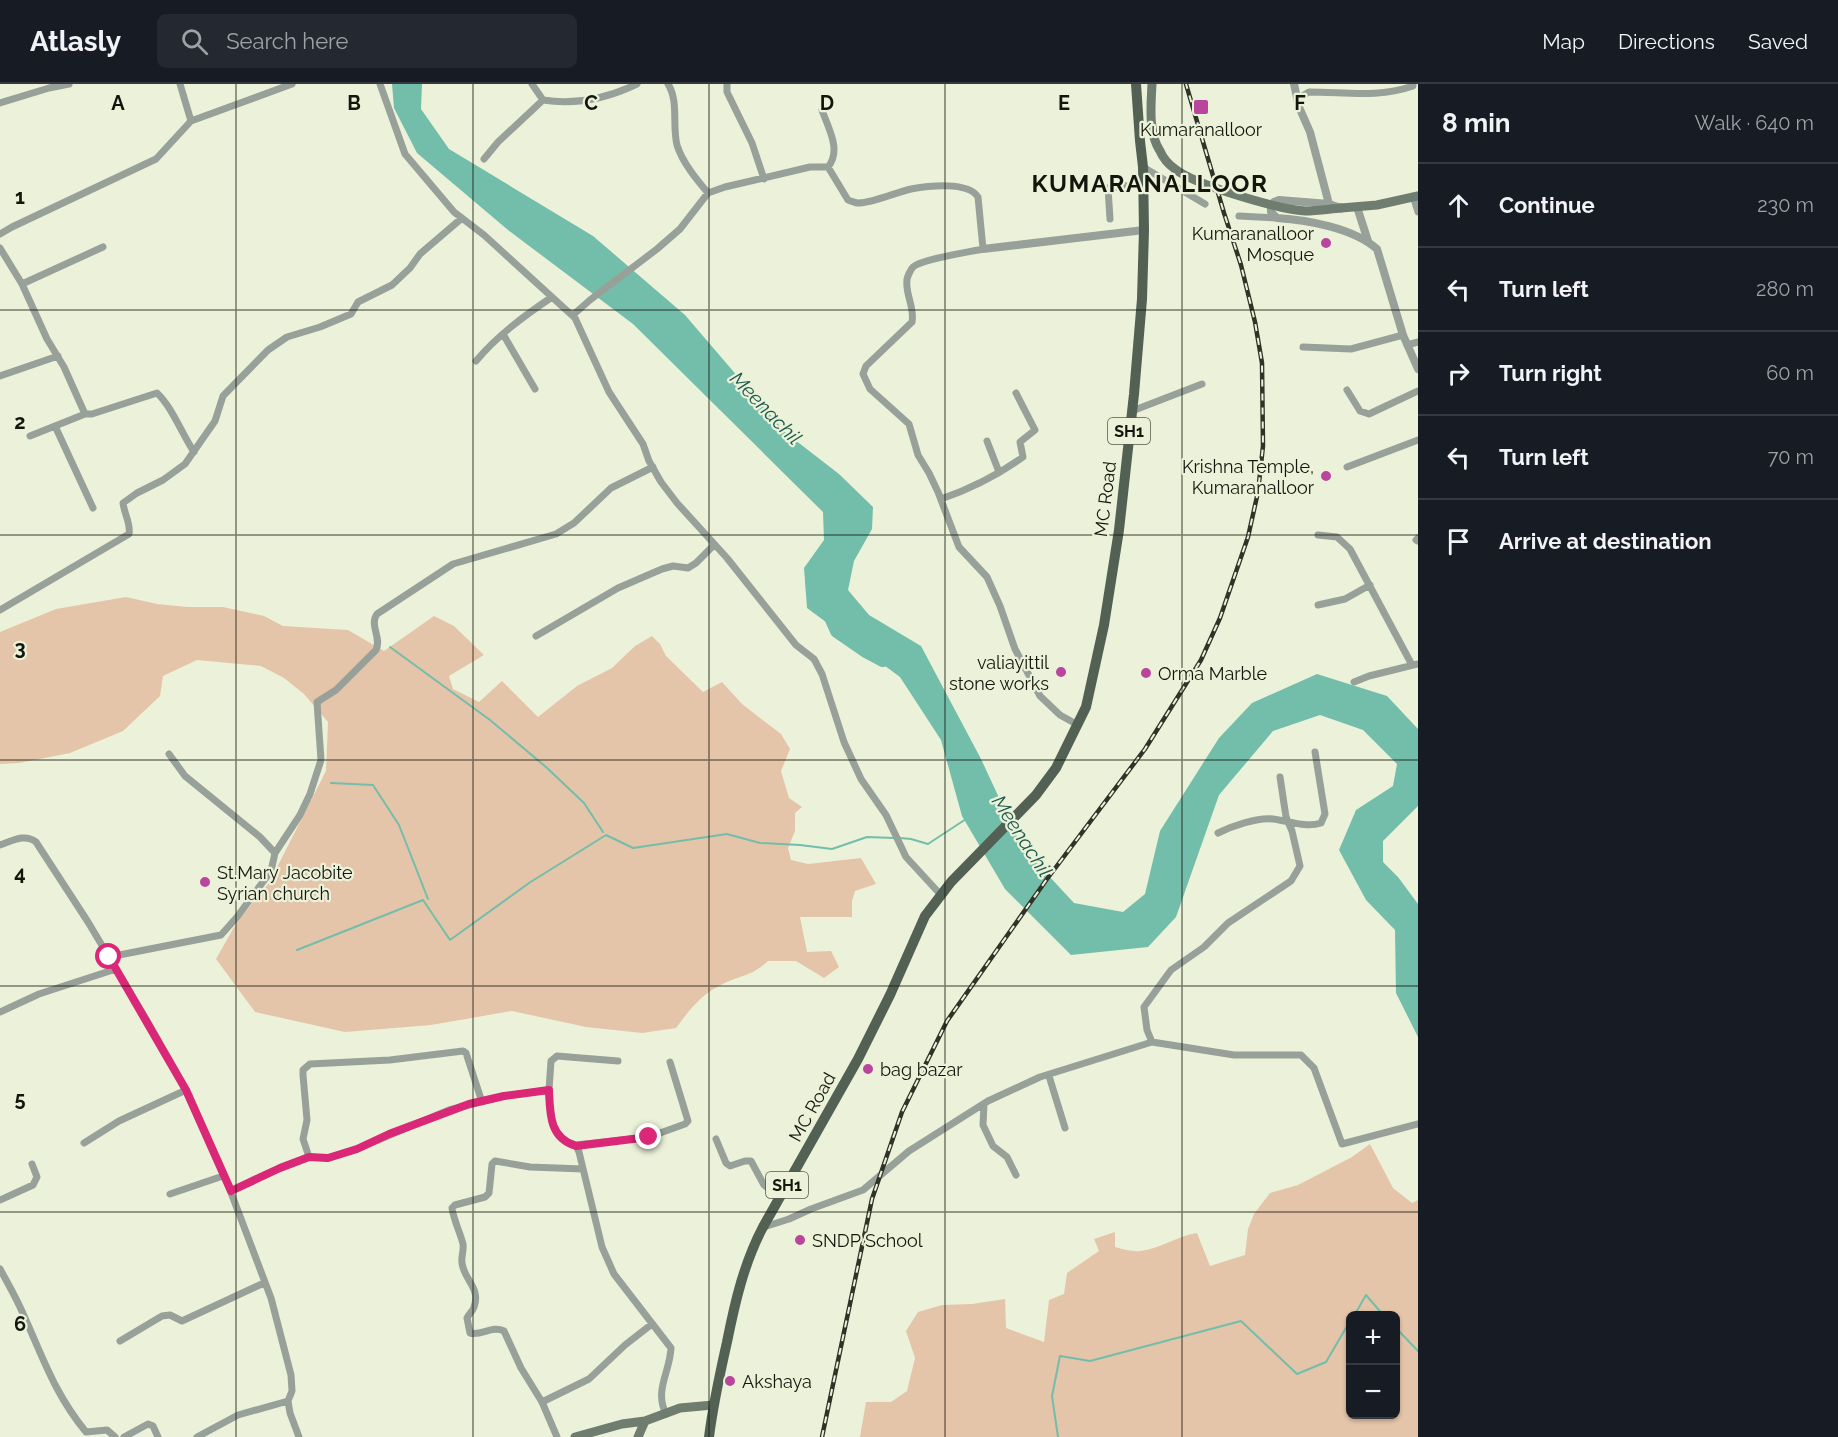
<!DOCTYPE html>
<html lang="en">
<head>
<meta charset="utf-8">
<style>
  :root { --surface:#171b24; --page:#242831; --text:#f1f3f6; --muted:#9ea1a6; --line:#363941 }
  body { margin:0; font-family:Raleway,sans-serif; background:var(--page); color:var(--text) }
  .controls { position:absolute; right:18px; bottom:18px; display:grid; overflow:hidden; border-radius:9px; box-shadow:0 2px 4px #0004 }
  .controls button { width:54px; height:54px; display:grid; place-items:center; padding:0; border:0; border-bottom:2px solid var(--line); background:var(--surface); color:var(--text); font:30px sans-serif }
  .stop { position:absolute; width:18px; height:18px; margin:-14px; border:4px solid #db2777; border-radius:50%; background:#fff }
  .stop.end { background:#db2777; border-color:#fff; box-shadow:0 2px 6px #0008 }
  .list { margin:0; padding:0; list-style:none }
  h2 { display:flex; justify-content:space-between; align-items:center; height:78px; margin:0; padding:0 24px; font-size:26px }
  h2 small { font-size:20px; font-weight:400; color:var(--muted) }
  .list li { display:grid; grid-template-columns:39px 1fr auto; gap:18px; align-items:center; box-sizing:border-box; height:84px; padding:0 24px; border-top:2px solid var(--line) }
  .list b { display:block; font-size:22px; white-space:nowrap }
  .list em { font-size:20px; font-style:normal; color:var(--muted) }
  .icon { flex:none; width:33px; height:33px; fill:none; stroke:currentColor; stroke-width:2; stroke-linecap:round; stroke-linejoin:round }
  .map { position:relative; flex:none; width:1418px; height:1353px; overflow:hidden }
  header { display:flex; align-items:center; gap:36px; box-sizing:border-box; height:84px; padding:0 30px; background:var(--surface); border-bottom:2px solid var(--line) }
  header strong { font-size:28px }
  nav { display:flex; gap:33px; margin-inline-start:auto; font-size:21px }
  .search { width:420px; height:54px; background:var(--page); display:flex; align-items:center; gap:15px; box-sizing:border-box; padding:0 21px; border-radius:9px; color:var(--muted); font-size:22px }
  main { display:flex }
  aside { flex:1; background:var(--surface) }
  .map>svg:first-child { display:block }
  .green { fill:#e5c5a9; fill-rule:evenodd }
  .water { fill:#73bdab }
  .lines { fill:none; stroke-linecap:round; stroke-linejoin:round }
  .stream { stroke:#73bdab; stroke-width:2 }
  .river { stroke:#73bdab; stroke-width:14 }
  .minor { stroke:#98a199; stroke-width:7 }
  .tertiary { stroke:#98a199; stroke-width:8 }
  .secondary { stroke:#6f7c70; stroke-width:9 }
  .primary { stroke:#526154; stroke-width:10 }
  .rail-casing { stroke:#303328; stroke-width:4.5 }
  .rail { stroke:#ebf2d9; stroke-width:2; stroke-dasharray:7; stroke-linecap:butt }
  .secondary-bridge { stroke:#6f7c70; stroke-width:9 }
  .route { stroke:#db2777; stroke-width:8 }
  .grid { fill:none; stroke:#14160d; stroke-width:1.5; stroke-opacity:0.55 }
  .poi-dot { fill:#b9459d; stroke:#ebf2d9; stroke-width:2 }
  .labels { text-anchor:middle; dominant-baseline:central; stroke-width:4.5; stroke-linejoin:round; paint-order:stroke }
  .shield { fill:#ebf2d9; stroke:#54584a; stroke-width:1.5 }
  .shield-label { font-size:16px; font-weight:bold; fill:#14160d }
  .poi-label { font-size:18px; fill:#14160d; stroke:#ebf2d9; text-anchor:start }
  .street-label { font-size:18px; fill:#14160d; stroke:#ebf2d9 }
  .water-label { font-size:20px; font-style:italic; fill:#1b584b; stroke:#ebf2d9 }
  .district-label { font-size:24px; font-weight:bold; letter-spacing:1.5px; fill:#14160d; stroke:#ebf2d9 }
  .grid-label { font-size:20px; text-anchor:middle; font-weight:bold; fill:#14160d; stroke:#ebf2d9; stroke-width:4.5; stroke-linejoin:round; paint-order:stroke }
</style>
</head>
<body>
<header>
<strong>Atlasly</strong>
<div class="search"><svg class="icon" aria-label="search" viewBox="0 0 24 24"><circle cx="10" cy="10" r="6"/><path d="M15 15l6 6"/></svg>Search here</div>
<nav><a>Map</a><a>Directions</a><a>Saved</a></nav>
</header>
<main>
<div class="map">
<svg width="1418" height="1353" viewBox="0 0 1418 1353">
  <rect width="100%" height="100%" fill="#ebf2d9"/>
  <path class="green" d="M126 513 157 520 187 523H223L264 532 283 542 348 546 384 567 434 532 454 542 484 571 449 592 453 605 479 618 502 597 538 633 577 602 612 584 635 562 652 552 660 560 666 572 703 608 722 598 742 620 781 650 790 665 781 687 789 714 802 723 795 729V747L788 764 791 776 808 780 861 774 876 800 855 807 852 817V833H800L807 868 831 867 839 883 824 894 796 877H768C753 891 746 890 727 898 702 909 692 923 676 944L642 949 586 943 512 927 431 941 345 948 255 928 216 875 237 838 269 799 326 687 328 638 304 610 284 594 261 582 197 576 163 592 160 612 123 647 70 669 19 679 0 680V548L56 525Z
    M1370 1060 1393 1104 1412 1119 1418 1116V1353H860L866 1318H891L907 1307 915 1274 906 1247 918 1228 942 1221 972 1220 1005 1215 1006 1244 1044 1258 1049 1216 1064 1210 1067 1189 1099 1167 1094 1155 1115 1148V1163C1123 1165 1132 1168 1140 1167 1160 1165 1177 1152 1197 1149L1210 1182 1245 1171 1248 1145 1254 1130 1270 1109 1298 1101 1352 1073ZM1350 1232H1396V1330H1350Z"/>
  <path class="water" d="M392 0H422L421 25 449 65 593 152 685 231 786 349 839 390 873 423 872 445 854 477 848 506 869 531 921 562 981 675 1022 763 1074 819 1123 828 1145 810 1160 747 1219 654 1252 619 1317 590 1387 612 1418 645V722L1383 757V778L1398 793 1418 820V953L1396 909 1395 846 1366 816 1339 766 1356 726 1393 702 1397 680 1363 646 1320 631 1273 647 1219 711 1176 833 1148 863 1071 871 1005 805 962 732 941 656 900 593 807 524 804 484 824 456 823 428 633 240 508 146 417 69 394 24Z"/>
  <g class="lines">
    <path class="stream" d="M390 563 490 636 546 683 584 719 603 748
      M331 699 373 701 399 741 428 815
      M900 754 911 755 928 760 966 735
      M297 866 423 816 450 856 529 799 606 751 633 764 727 750 760 759 800 761 832 765 867 753 894 754
      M1354 1232 1366 1211 1384 1232
      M1396 1244 1418 1267
      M1058 1353 1052 1312 1060 1272 1090 1277 1241 1237 1297 1290 1326 1278 1350 1237"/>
    <path class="river" d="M829 529 837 547 866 567 883 576"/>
    <path class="minor" d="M180 0 191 37
      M380 0 405 70 454 128 484 151 575 234 609 308 643 360 649 377 661 398 677 419 727 474 796 561 814 575 822 590 844 658 861 695 886 731 906 773 940 810
      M532 0 543 16C575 21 608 14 637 0
      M668 0C679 17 672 42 677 61 682 78 697 96 708 109
      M727 0V8L752 59 764 95
      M0 19 49 4 69 0
      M1300 20 1302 12 1309 8C1345 8 1379 14 1413 2V0
      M822 26C828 44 842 66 828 83
      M484 75 498 58 543 16
      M1143 83 1205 120
      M1413 112 1418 128
      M1239 132 1277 134
      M1110 135 1108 104 1142 100
      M0 150 12 143 156 75 191 37 292 0
      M0 164 22 200 47 255 64 283 85 330
      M22 200 103 163
      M573 231 590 216 657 165 680 145 708 109 725 103 810 83H828L848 116C851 117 853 118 857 119 870 120 897 108 911 105 928 102 968 97 978 113L983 165C969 168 922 175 913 183 911 185 907 193 907 196 905 210 915 224 912 238L866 282 863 290 870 305 909 340 918 371 929 389 938 408 959 463 987 493 1000 522 1015 565 1040 612 1060 631 1078 641
      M503 250 535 305
      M1407 261 1418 258
      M1303 263 1351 265 1403 251
      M476 277C498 251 524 232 552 213
      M0 292 58 272
      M1347 306 1360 327 1369 330 1418 307
      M1132 327 1202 300
      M55 342 93 424
      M30 352 85 330H92L157 309C172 323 182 350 194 368
      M987 357 999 388
      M1347 383 1418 356
      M941 415C970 405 998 391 1023 373L1020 358 1035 346 1016 309
      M1318 451 1337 453 1350 465 1412 581
      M1418 454 1416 456 1418 457
      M1318 521 1345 515 1370 501
      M0 526 129 450C131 440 124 429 123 419L137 409 163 396 185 380 215 337 223 312 268 266 287 253 320 243 351 230 358 218 392 201 410 184 420 170 462 134
      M536 552 618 504 662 485 673 482 688 484 696 479 714 461
      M1354 598 1369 592 1418 580
      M169 670 185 692 260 753 275 769
      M1218 749C1232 742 1258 733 1273 735 1289 737 1306 744 1321 739L1325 730 1315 668
      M0 761C12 757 25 749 36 758L88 838 146 935 186 1006 227 1098 271 1214 291 1291 292 1307 288 1317 290 1329 299 1353
      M109 873 221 851 237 833 271 787 275 769 300 731 310 710 321 676 317 618 336 606 376 566C382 554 369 541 377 530L453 480 556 450 574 439 611 404 653 383
      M0 928 39 910 116 885
      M1152 958 1147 946 1144 923 1171 886 1204 863 1228 839 1291 797 1300 782 1292 747 1286 733 1280 693
      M1049 992 1065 1044
      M549 1006 551 977 557 972 618 977
      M984 1020 983 1041 993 1062 1007 1073 1016 1091
      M716 1055 726 1079 730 1082 745 1077H751L764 1101 780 1113
      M84 1059 119 1037 186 1006
      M576 1061 649 1053 685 1040 688 1037 670 978
      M309 1073 303 1055 307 1036 303 991V986L310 980 390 976 463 967 466 969 482 1018
      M231 1107 280 1084 309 1073 328 1074 357 1065 449 1026 504 1012 549 1006C550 1029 549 1055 576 1061L579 1068 602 1163 614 1190 671 1264C670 1288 654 1306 666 1330
      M170 1110 223 1092
      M0 1116 33 1101 37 1093 32 1080
      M764 1143 789 1135 811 1125 863 1106 909 1067 988 1017 1040 993 1152 958 1234 971H1301L1314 984 1342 1060 1418 1040
      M0 1185C7 1198 14 1210 20 1223 41 1268 53 1308 86 1348L107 1346 115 1353
      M120 1257 162 1232 170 1231 182 1237 264 1199
      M542 1318 521 1284 504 1247C492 1241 482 1252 470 1249L467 1234C469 1230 473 1227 474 1223 481 1204 464 1196 462 1179 461 1172 464 1167 463 1160 460 1148 454 1137 452 1124L455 1121 485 1113 489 1109 492 1080 495 1077 530 1083 583 1085
      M124 1353 148 1340 153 1342 158 1353
      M197 1353 238 1331 288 1317
      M557 1353 542 1318 589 1295 625 1261 652 1240"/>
    <path class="tertiary" d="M1294 0 1299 23 1310 48 1329 120
      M1357 123 1368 157
      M1341 124 1329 120 1279 116 1274 118 1271 122V128L1277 134C1308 136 1353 144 1377 165L1403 251 1418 285
      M983 165 1144 146"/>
    <path class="secondary" d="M1341 124 1377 121 1418 112
      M575 1353 622 1340 645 1337 680 1324 713 1321
      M638 1353 645 1337"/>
    <path class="primary" d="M709 1353C713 1321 720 1289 727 1258 735 1218 744 1179 763 1143L858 975 890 911 925 832 951 798 1036 711 1056 684 1086 623 1104 541 1119 446 1134 310 1142 215 1144 146 1143 83 1140 57 1136 0"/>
    <defs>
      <path id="rail" d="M822 1353 872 1115 902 1028 947 937 1047 795 1145 665 1201 576 1220 534 1248 453 1258 408 1263 362 1262 279 1255 238 1241 181 1224 129 1186 0"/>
    </defs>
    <use href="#rail" class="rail-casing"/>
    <use href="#rail" class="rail"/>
    <path class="secondary-bridge" d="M1152 0C1151 21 1148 49 1160 67 1163 74 1168 80 1175 85 1195 101 1278 125 1305 127 1317 127 1329 125 1341 124"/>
  </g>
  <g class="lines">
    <path class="route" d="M109 873 186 1006 231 1107 280 1084 309 1073 328 1074 357 1065 389 1050 469 1020 504 1012 549 1006C550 1029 549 1054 576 1062L649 1053"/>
  </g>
  <path class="grid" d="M236 0V1353M473 0V1353M709 0V1353M945 0V1353M1182 0V1353M0 226H1418M0 451H1418M0 676H1418M0 902H1418M0 1128H1418"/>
  <g class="poi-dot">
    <rect x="1193" y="15" width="16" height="16" rx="3"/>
    <circle cx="1326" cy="159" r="6"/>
    <circle cx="1326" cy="392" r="6"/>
    <circle cx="1061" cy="588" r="6"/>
    <circle cx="1146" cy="589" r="6"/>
    <circle cx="205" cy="798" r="6"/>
    <circle cx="868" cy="985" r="6"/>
    <circle cx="800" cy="1156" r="6"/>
    <circle cx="730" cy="1297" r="6"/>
  </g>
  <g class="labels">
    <g class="shield">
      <rect x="1108" y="334" width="42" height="26" rx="4.5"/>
      <rect x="766" y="1088" width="42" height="26" rx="4.5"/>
    </g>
    <g class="shield-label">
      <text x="1129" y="347">SH1</text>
      <text x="787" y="1101">SH1</text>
    </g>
    <g class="poi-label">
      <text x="1201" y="45" text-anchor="middle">Kumaranalloor</text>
      <text x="1314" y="149" text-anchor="end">Kumaranalloor<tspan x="1314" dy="21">Mosque</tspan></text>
      <text x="1314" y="382" text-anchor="end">Krishna Temple,<tspan x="1314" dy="21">Kumaranalloor</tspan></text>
      <text x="1049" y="578" text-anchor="end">valiayittil<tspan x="1049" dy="21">stone works</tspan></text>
      <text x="1158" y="589">Orma Marble</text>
      <text x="217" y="788">St.Mary Jacobite<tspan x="217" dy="21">Syrian church</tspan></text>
      <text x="880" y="985">bag bazar</text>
      <text x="812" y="1156">SNDP School</text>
      <text x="742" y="1297">Akshaya</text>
    </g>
    <g class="street-label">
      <text transform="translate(1105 415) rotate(-83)">MC Road</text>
      <text transform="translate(812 1023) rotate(-61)">MC Road</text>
    </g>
    <g class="water-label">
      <text transform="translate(766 324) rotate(46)">Meenachil</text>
      <text transform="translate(1022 752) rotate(57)">Meenachil</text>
    </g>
    <g class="district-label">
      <text x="1150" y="99">KUMARANALLOOR</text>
    </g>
  </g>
  <g class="grid-label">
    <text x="118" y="26">A</text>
    <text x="354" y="26">B</text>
    <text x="591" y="26">C</text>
    <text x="827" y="26">D</text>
    <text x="1064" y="26">E</text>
    <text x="1300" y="26">F</text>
    <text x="20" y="120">1</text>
    <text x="20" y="345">2</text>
    <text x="20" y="571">3</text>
    <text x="20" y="796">4</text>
    <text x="20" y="1022">5</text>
    <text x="20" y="1247">6</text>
  </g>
</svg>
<div class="controls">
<button>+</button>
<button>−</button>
</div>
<div class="stop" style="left:109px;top:873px"></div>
<div class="stop end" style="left:649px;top:1053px"></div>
</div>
<aside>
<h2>8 min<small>Walk · 640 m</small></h2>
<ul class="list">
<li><svg class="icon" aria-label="ahead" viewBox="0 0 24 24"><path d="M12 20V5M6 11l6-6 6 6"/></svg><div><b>Continue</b></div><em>230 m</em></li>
<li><svg class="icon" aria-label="left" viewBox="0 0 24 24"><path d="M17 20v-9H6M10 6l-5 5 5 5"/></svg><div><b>Turn left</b></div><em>280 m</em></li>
<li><svg class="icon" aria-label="right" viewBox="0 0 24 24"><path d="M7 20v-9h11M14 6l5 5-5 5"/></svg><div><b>Turn right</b></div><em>60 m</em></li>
<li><svg class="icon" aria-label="left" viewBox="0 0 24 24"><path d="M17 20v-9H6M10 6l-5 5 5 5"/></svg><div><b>Turn left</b></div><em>70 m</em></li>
<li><svg class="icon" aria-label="arrive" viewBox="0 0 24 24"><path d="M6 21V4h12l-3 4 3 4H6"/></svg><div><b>Arrive at destination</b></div></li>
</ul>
</aside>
</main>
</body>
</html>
